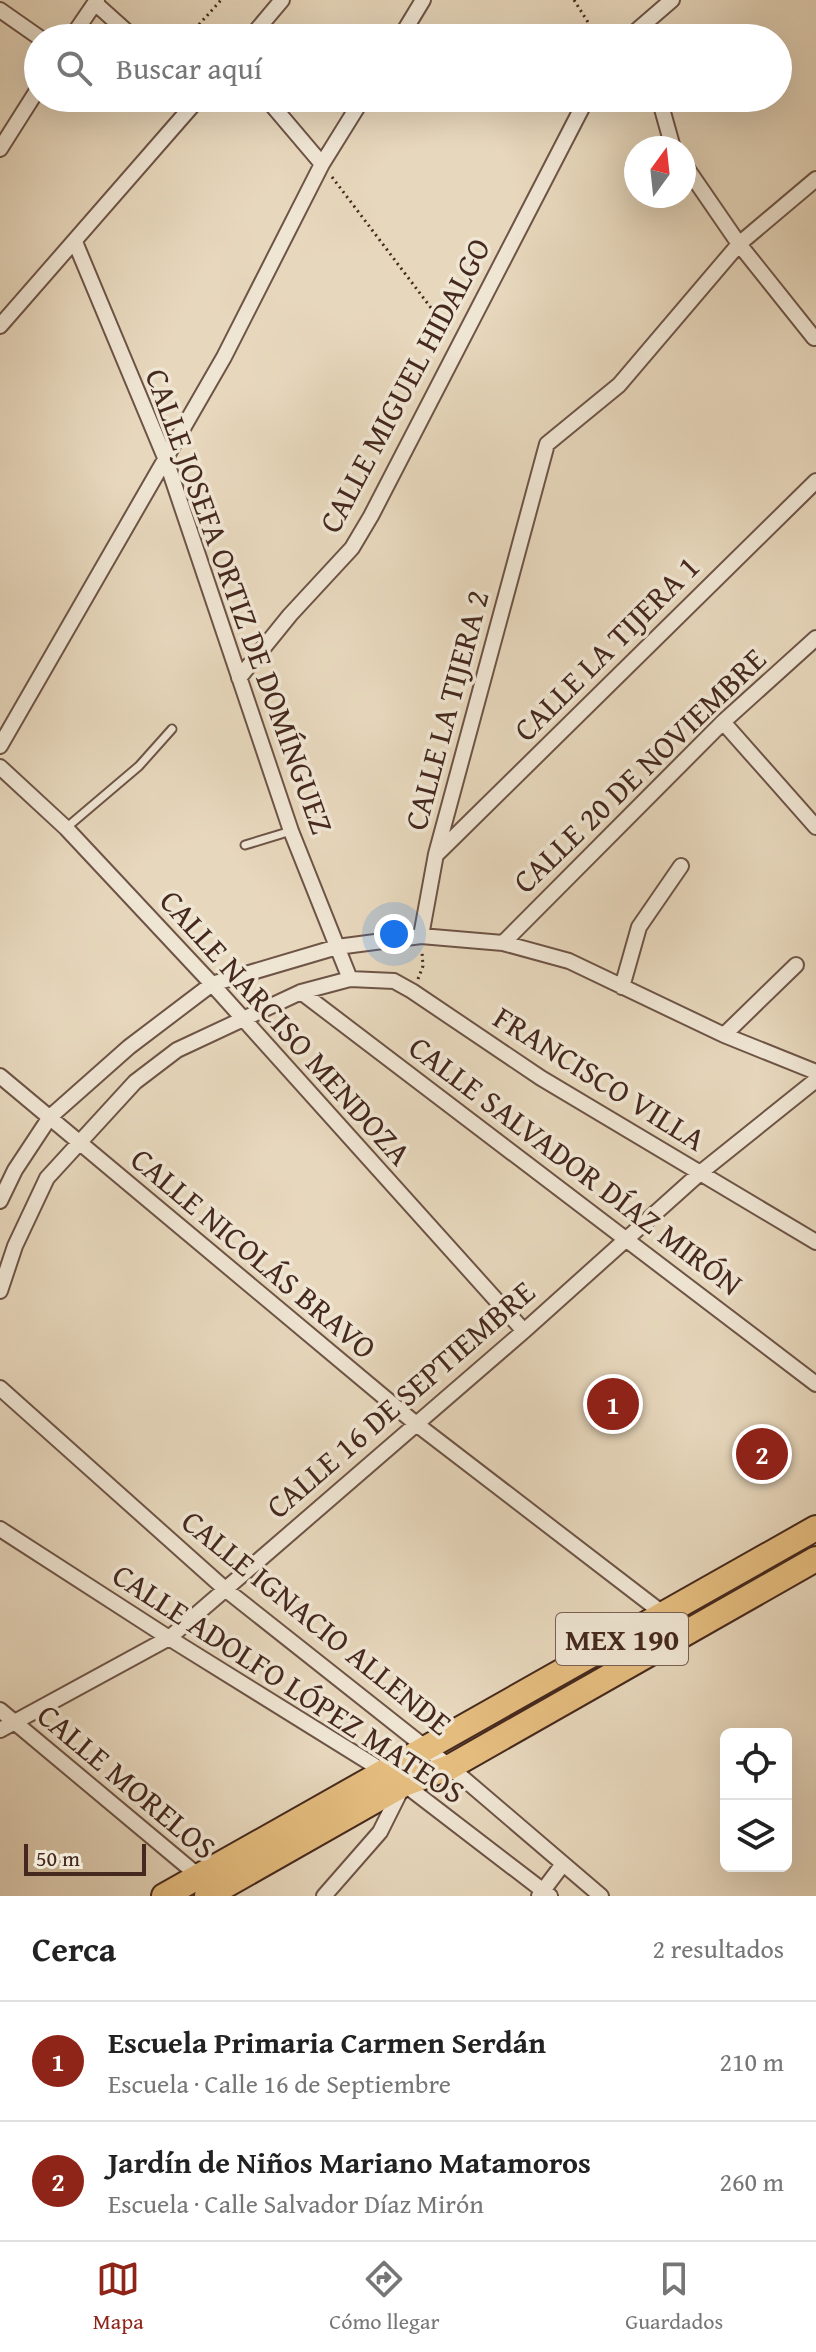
<!DOCTYPE html>
<html lang="es">
<head>
<meta charset="utf-8">
<style>
  :root { --surface:#fff; --page:#f6f6f6; --text:#222; --muted:#767676; --line:#e0e0e0; --accent:#8f2418 }
  body { margin:0; font-family:"Gentium Book Plus",serif; background:var(--page); color:var(--text) }
  .controls { position:absolute; right:24px; bottom:24px; display:grid; overflow:hidden; border-radius:12px; box-shadow:0 8px 32px #0002 }
  .controls button { width:72px; height:72px; display:grid; place-items:center; padding:0; border:0; border-bottom:2px solid var(--line); background:var(--surface); color:var(--text); font:40px sans-serif }
  .compass { position:absolute; left:624px; top:136px; width:72px; height:72px; border-radius:50%; background:var(--surface); box-shadow:0 8px 32px #0002; rotate:15deg }
  .scale { position:absolute; left:24px; bottom:20px; width:122px; box-sizing:border-box; padding-left:8px; border:4px solid #46291e; border-top:0; font-size:22px; line-height:28px; white-space:nowrap; color:#46291e; -webkit-text-stroke:6px #efe5d3; paint-order:stroke }
  .you { position:absolute; left:394px; top:934px; width:28px; height:28px; margin:-20px; border:6px solid #fff; border-radius:50%; background:#1a73e8; box-shadow:0 0 0 12px #1a73e833 }
  .badge { display:grid; place-items:center; width:52px; height:52px; border-radius:50%; background:var(--accent); color:#fff; font-size:26px; font-weight:700 }
  .pin { position:absolute; translate:-50% -50%; border:4px solid #fff; box-shadow:0 2px 8px #0006 }
  .list { margin:0; padding:0; list-style:none }
  h2 { display:flex; justify-content:space-between; align-items:center; height:104px; margin:0; padding:0 32px; font-size:34px }
  h2 small { font-size:26px; font-weight:400; color:var(--muted) }
  .list li { display:grid; grid-template-columns:52px 1fr auto; gap:24px; align-items:center; box-sizing:border-box; height:120px; padding:0 32px; border-top:2px solid var(--line) }
  .list b { display:block; font-size:30px; white-space:nowrap }
  .list p { margin:0; font-size:26px; white-space:nowrap; color:var(--muted) }
  .list em { font-size:26px; font-style:normal; color:var(--muted) }
  .icon { flex:none; width:44px; height:44px; fill:none; stroke:currentColor; stroke-width:2; stroke-linecap:round; stroke-linejoin:round }
  .map { position:relative; flex:none; width:816px; height:1896px; overflow:hidden }
  .search { position:absolute; background:var(--surface); box-shadow:0 8px 32px #0002; left:24px; right:24px; top:24px; height:88px; display:flex; align-items:center; gap:20px; box-sizing:border-box; padding:0 28px; border-radius:44px; color:var(--muted); font-size:30px }
  .sheet { height:344px; background:var(--surface) }
  nav { display:flex; justify-content:space-around; align-items:center; box-sizing:border-box; height:112px; border-top:2px solid var(--line); background:var(--surface); font-size:22px; color:var(--muted) }
  nav a { display:grid; justify-items:center; gap:4px }
  nav .on { color:var(--accent) }
  .map>svg:first-child { display:block }
  .lines { fill:none; stroke-linecap:round; stroke-linejoin:round }
  .service-casing { stroke:#6e5446; stroke-width:11 }
  .minor-casing { stroke:#6e5446; stroke-width:18 }
  .primary-casing { stroke:#46291e; stroke-width:28 }
  .path { stroke:#46291e; stroke-width:3; stroke-dasharray:2 4; stroke-linecap:butt }
  .service { stroke:#efe5d3; stroke-width:7 }
  .minor { stroke:#efe5d3; stroke-width:14 }
  .primary { stroke:#e4bc7e; stroke-width:24 }
  .labels { text-anchor:middle; dominant-baseline:central; stroke-width:7; stroke-linejoin:round; paint-order:stroke }
  .shield { fill:#efe5d3; stroke:#796154; stroke-width:2 }
  .shield-label { font-size:30px; font-weight:bold; fill:#46291e }
  .street-label { font-size:32px; fill:#46291e; stroke:#efe5d3 }
</style>
</head>
<body>
<div class="map">
<svg width="816" height="1896" viewBox="0 0 816 1896">
  <rect width="100%" height="100%" fill="#e7d7bc"/>
  <filter id="stains"><feTurbulence type="fractalNoise" baseFrequency=".0025" numOctaves="4"/><feColorMatrix values="0 0 0 0 .2 0 0 0 0 .09 0 0 0 0 .02 0 0 0 .5 -.17"/></filter>
  <radialGradient id="worn" r=".72"><stop offset=".6" stop-color="#630" stop-opacity="0"/><stop offset="1" stop-color="#630" stop-opacity=".3"/></radialGradient>
  <g class="lines">
    <defs>
      <path id="service" d="M66 828 139 766 172 729
        M245 845 291 831"/>
      <path id="minor" d="M95 3 134 38
        M0 10 40 38
        M71 38 97 0
        M250 38 282 0
        M400 38 423 0
        M628 38 672 0
        M266 98 322 164
        M659 98 673 148
        M0 149 38 89
        M684 164 739 244 814 338
        M75 242 166 460 291 831 350 979
        M0 326 199 98
        M239 678 290 615 352 548 371 516 587 98
        M723 722 816 827
        M0 746 224 357 322 164 363 98
        M0 767 66 828 212 984 524 1331
        M437 854 816 481
        M421 936 436 854 547 444 619 385 739 244 816 179
        M503 943 723 722 816 638
        M622 987 639 927 681 866
        M301 992 816 1384
        M724 1035 796 965
        M0 1076 415 1423 665 1615 684 1633
        M0 1201 15 1170 50 1117 129 1047 212 984 337 947 421 936 503 943 569 961 724 1035 816 1072
        M0 1291 15 1246 47 1178 135 1082 177 1050 301 992 350 979 394 981 412 991 541 1078 816 1242
        M0 1388 225 1589 450 1767 601 1896
        M0 1529 169 1638 404 1784 550 1896
        M0 1710 201 1878
        M0 1730 169 1638 524 1331 700 1173 816 1080
        M324 1896 380 1832 402 1788
        M539 1896 563 1864"/>
      <path id="primary" d="M164 1896 816 1528
        M207 1896 404 1784 450 1767 816 1559"/>
    </defs>
    <use href="#service" class="service-casing"/>
    <use href="#minor" class="minor-casing"/>
    <use href="#primary" class="primary-casing"/>
    <path class="path" d="M574 0 598 38
      M187 38 221 0
      M332 177 450 333
      M418 979 423 966 422 952"/>
    <use href="#service" class="service"/>
    <use href="#minor" class="minor"/>
    <use href="#primary" class="primary"/>
  </g>
  <g class="labels">
    <rect class="shield" x="556" y="1613" width="132" height="52" rx="6"/>
    <g class="shield-label">
      <text x="622" y="1639">MEX 190</text>
    </g>
    <g class="street-label">
      <text transform="translate(404 385) rotate(-62)">CALLE MIGUEL HIDALGO</text>
      <text transform="translate(240 601) rotate(70)">CALLE JOSEFA ORTIZ DE DOMÍNGUEZ</text>
      <text transform="translate(606 648) rotate(-45)">CALLE LA TIJERA 1</text>
      <text transform="translate(446 710) rotate(-75)">CALLE LA TIJERA 2</text>
      <text transform="translate(639 770) rotate(-44)">CALLE 20 DE NOVIEMBRE</text>
      <text transform="translate(286 1027) rotate(48)">CALLE NARCISO MENDOZA</text>
      <text transform="translate(600 1078) rotate(32)">FRANCISCO VILLA</text>
      <text transform="translate(576 1165) rotate(37)">CALLE SALVADOR DÍAZ MIRÓN</text>
      <text transform="translate(254 1253) rotate(40)">CALLE NICOLÁS BRAVO</text>
      <text transform="translate(400 1399) rotate(-41)">CALLE 16 DE SEPTIEMBRE</text>
      <text transform="translate(317 1622) rotate(39)">CALLE IGNACIO ALLENDE</text>
      <text transform="translate(289 1683) rotate(33)">CALLE ADOLFO LÓPEZ MATEOS</text>
      <text transform="translate(127 1781) rotate(40)">CALLE MORELOS</text>
    </g>
  </g>
  <rect width="100%" height="100%" filter="url(#stains)"/>
  <rect width="100%" height="100%" fill="url(#worn)"/>
</svg>
<div class="controls">
<button><svg class="icon" aria-label="locate" viewBox="0 0 24 24"><circle cx="12" cy="12" r="6"/><path d="M12 2v4M12 18v4M2 12h4M18 12h4"/></svg></button>
<button><svg class="icon" aria-label="layers" viewBox="0 0 24 24"><path d="M12 4l9 5-9 5-9-5zM3 14l9 5 9-5"/></svg></button>
</div>
<svg class="compass" viewBox="-18 -18 36 36"><path d="M0-13l5 13h-10z" fill="#e53935"/><path d="M0 13l5-13h-10z" fill="#767676"/></svg>
<div class="scale">50 m</div>
<div class="you"></div>
<div class="pin badge" style="left:613px;top:1404px">1</div>
<div class="pin badge" style="left:762px;top:1454px">2</div>
<div class="search"><svg class="icon" aria-label="search" viewBox="0 0 24 24"><circle cx="10" cy="10" r="6"/><path d="M15 15l6 6"/></svg>Buscar aquí</div>
</div>
<section class="sheet">
<h2>Cerca<small>2 resultados</small></h2>
<ul class="list">
<li><span class="badge">1</span><div><b>Escuela Primaria Carmen Serdán</b><p>Escuela · Calle 16 de Septiembre</p></div><em>210 m</em></li>
<li><span class="badge">2</span><div><b>Jardín de Niños Mariano Matamoros</b><p>Escuela · Calle Salvador Díaz Mirón</p></div><em>260 m</em></li>
</ul>
</section>
<nav>
<a class="on"><svg class="icon" aria-label="map" viewBox="0 0 24 24"><path d="M3 6l6-2 6 2 6-2v14l-6 2-6-2-6 2zM9 4v14M15 6v14"/></svg>Mapa</a>
<a><svg class="icon" aria-label="directions" viewBox="0 0 24 24"><path d="M12 3l9 9-9 9-9-9zM9 14v-3h6M13 9l2 2-2 2"/></svg>Cómo llegar</a>
<a><svg class="icon" aria-label="saved" viewBox="0 0 24 24"><path d="M7 4h10v16l-5-4-5 4z"/></svg>Guardados</a>
</nav>
</body>
</html>
